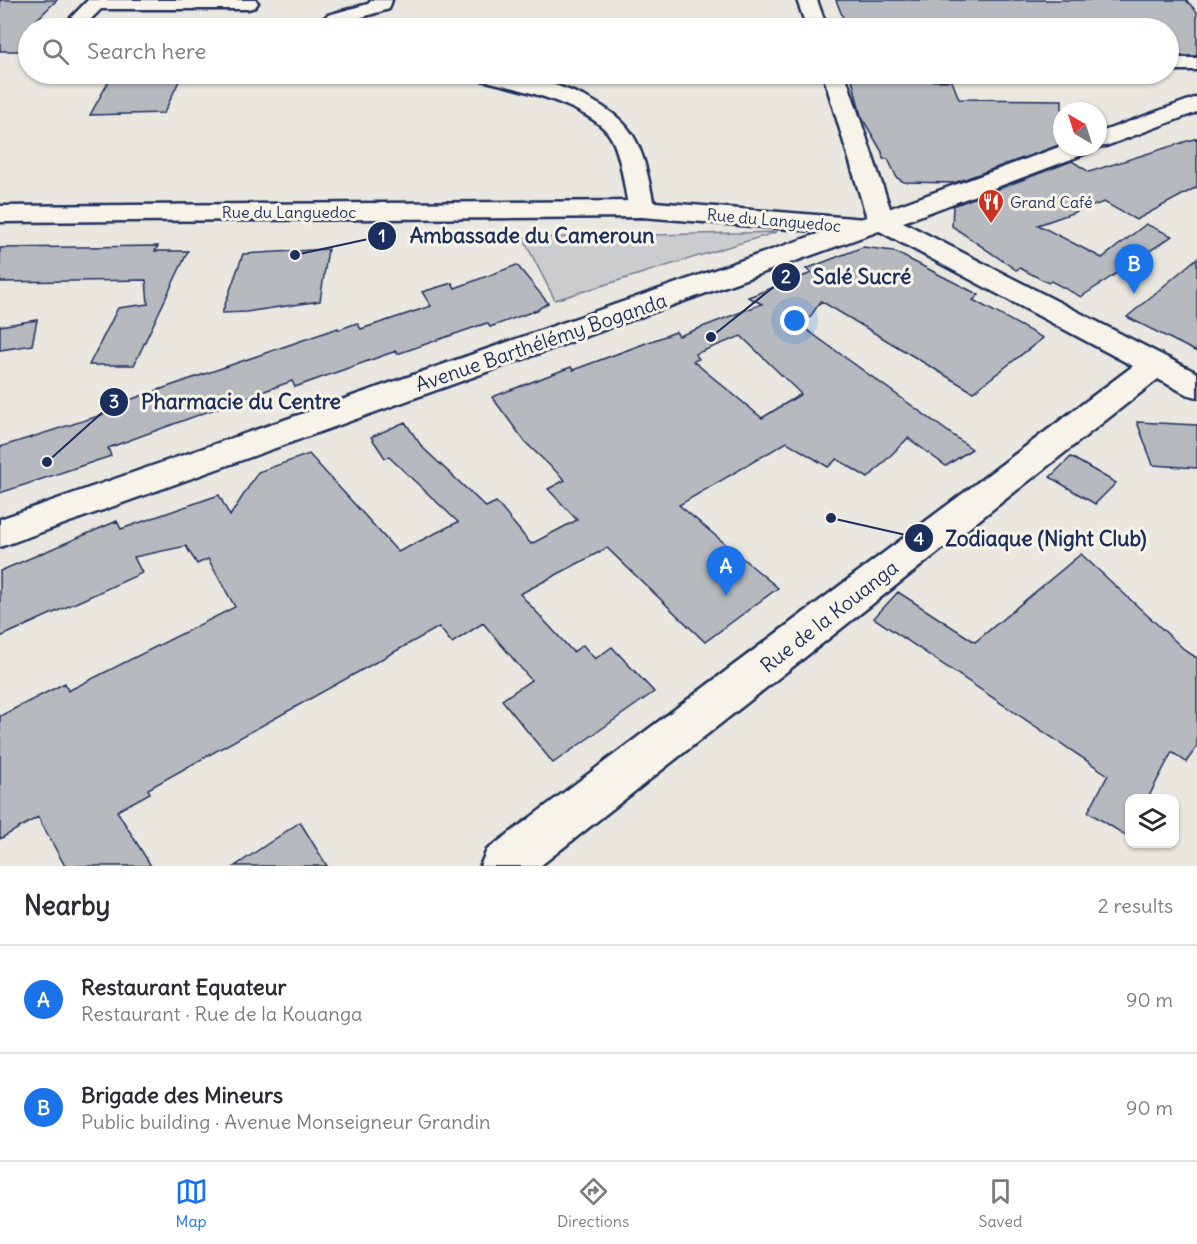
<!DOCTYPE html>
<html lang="en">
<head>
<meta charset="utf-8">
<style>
  :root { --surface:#fff; --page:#f7f7f7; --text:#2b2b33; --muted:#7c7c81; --line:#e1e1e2; --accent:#1a73e8 }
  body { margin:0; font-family:Delius,sans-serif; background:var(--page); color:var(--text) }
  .controls { position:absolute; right:18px; bottom:18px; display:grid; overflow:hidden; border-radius:12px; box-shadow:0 2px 4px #0004 }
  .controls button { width:54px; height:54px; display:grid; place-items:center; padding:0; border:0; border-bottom:2px solid var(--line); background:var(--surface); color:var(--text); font:30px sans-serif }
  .compass { position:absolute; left:1053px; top:102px; width:54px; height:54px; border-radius:50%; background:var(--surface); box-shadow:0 2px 4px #0004; rotate:321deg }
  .you { position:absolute; left:795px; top:321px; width:21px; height:21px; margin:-15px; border:4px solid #fff; border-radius:50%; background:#1a73e8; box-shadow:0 0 0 9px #1a73e833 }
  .badge { display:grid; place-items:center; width:39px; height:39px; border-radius:50%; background:var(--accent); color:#fff; font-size:20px; font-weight:700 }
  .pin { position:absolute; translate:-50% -50px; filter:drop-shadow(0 2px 3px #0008) }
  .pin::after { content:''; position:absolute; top:32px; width:21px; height:18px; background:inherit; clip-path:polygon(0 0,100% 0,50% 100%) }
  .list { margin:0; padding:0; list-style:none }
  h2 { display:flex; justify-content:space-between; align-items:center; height:78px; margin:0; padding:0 24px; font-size:26px }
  h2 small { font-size:20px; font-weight:400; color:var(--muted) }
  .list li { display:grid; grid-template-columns:39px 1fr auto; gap:18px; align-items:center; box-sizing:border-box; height:108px; padding:0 24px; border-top:2px solid var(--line) }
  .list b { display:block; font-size:22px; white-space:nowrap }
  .list p { margin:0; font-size:20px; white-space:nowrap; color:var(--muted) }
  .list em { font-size:20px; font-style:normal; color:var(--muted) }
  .icon { flex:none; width:33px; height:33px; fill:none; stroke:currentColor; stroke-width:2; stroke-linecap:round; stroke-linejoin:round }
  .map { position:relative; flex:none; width:1197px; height:866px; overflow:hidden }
  .search { position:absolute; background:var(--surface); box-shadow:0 2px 4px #0004; left:18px; right:18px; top:18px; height:66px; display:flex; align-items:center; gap:15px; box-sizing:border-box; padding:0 21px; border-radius:33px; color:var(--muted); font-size:22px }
  .sheet { height:294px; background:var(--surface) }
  nav { display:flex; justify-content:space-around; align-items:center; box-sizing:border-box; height:84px; border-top:2px solid var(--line); background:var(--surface); font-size:16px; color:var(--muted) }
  nav a { display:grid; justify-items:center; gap:3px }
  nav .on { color:var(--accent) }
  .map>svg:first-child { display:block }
  .green { fill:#cbcccd; stroke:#737e96; stroke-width:1.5 }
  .building { fill:#b6babf; stroke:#1b2f5e; stroke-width:1.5; fill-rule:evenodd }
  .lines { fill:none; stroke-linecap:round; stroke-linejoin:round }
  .street-casing { stroke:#1b2f5e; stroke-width:5 }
  .secondary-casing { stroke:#1b2f5e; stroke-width:5 }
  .primary-casing { stroke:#1b2f5e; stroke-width:5 }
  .street { fill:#f7f3e8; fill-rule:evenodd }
  .secondary { fill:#f7f3e8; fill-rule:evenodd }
  .primary { fill:#f7f3e8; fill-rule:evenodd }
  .labels { text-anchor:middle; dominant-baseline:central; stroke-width:6; stroke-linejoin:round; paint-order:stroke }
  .far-poi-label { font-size:16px; fill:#1b2f5e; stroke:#f7f3e8; text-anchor:start }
  .far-street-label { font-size:16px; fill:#1b2f5e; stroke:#f7f3e8 }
  .street-label { font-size:20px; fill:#1b2f5e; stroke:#f7f3e8 }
  .leader { fill:none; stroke:#1b2f5e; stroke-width:2 }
  .callout-dot { fill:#1b2f5e; stroke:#f7f3e8; stroke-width:2 }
  .mark-label { font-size:18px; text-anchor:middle; font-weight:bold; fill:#fff }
  .callout-label { font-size:21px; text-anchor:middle; font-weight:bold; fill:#1b2f5e; stroke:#f7f3e8; stroke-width:6; stroke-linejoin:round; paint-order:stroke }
</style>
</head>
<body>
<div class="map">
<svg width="1197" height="866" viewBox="0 0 1197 866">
  <rect width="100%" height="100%" fill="#eae7e0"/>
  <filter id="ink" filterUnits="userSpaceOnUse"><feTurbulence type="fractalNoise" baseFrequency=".0167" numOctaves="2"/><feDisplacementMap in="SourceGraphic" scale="12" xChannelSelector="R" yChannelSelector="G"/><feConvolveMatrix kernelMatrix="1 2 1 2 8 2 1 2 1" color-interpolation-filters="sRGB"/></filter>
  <g filter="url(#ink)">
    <path class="green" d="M777 232 555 300 523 238Z"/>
    <path class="building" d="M0 0H57L28 28V51H0Z
      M836 0H1186L1197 12V56H1168V28H847Z
      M180 79 164 113 90 115 109 81Z
      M852 79 952 81 959 99 1062 100V144L954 183 904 182 897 178 888 159H883L882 152 861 116Z
      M1197 138V187L1136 220 1104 202 1038 225 1102 258 1146 224 1172 236 1081 297 1051 281 1048 283 1020 268 1016 270 952 226 953 206 1072 161 1089 172Z
      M158 246 155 251H188L134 365H89L118 308 148 304 146 280 0 282V248Z
      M863 247 893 251 979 295 973 300 1043 338 973 392 821 301 803 327 972 449 946 466 908 438 868 478 837 459 828 467 787 442 679 505 778 588 705 642 607 548 520 594 573 652 583 645 595 659 612 647 654 692 553 763 502 700 531 680 483 623 452 643 439 627 148 789 150 793 117 811 151 866H65L38 817 0 839V716L65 683 68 691 235 607 208 559 197 564 186 546 134 557 142 573 0 637V571L117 521 121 529 219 495 230 516 258 472 309 454 398 552 458 522 389 457 385 458 371 437 405 422 422 447 486 507 496 502 531 544 577 520 548 489 565 480 526 443 492 397 571 367 573 370 676 332 679 336 762 304 748 297 812 273 806 269ZM741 336 801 394 762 418 693 361 699 359 695 354Z
      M328 249 320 301 246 312 222 313 243 254Z
      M1197 258V352L1127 317Z
      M517 265 548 303 537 310 490 327 487 323 397 354 396 351 295 387 292 381 108 448 111 456 0 493V447L108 413 106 408 338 328V330L357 323 361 329 431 306 422 292 452 283 455 288Z
      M37 320 32 345 0 350V326Z
      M1137 422 1197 425V468L1153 465Z
      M1071 457 1116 483 1095 504 1050 477Z
      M1081 554 1186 651 1197 658V747L1186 762 1172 752 1148 798H1130V838L1088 812 1108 775 874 618 898 592 975 642Z
      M300 822 327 866H235Z"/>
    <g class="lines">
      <defs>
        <path id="street" d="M88 0H256L258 3 255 7 248 9H101L82 28H61Z
          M372 0H392L389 9 349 21 334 28H312L328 15 368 4Z
          M797 0H817L827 28H807Z
          M1168 58H1197V70H1168Z
          M474 74C519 69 607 94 632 134 646 156 649 184 655 209L651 215 642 217 633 215 629 209C624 188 621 150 608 133 585 104 513 87 477 79Z
          M823 74H845L893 217 1197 373V397L1186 394 1158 379 540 866H480L487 850 1133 366 872 227 868 221Z"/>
        <path id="secondary" d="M642 201 865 219 874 221 878 227 874 233 865 235 642 217 0 222V206Z"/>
        <path id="primary" d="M1197 97V112L1106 146 1093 147H1098V133Z
          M1062 146 1093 147 1090 152 890 227 0 547V519L872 215Z"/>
      </defs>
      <use href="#street" class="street-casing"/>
      <use href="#secondary" class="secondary-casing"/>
      <use href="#primary" class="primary-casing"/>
      <use href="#street" class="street"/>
      <use href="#secondary" class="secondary"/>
      <use href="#primary" class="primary"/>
    </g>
  </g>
  <defs>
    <symbol id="restaurant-pin" viewBox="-11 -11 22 30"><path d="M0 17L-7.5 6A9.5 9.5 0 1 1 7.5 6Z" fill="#c8321e" stroke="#f7f3e8"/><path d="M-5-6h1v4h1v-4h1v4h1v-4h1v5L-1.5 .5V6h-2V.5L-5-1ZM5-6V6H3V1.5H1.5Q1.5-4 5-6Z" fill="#fff"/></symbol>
  </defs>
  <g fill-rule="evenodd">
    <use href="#restaurant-pin" x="976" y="187" width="30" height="40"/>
  </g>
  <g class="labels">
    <g class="far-poi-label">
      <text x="1010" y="202">Grand Café</text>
    </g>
    <g class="far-street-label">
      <text x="289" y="212">Rue du Languedoc</text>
      <text transform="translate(774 220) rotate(5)">Rue du Languedoc</text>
    </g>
    <g class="street-label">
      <text transform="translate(541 342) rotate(-19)">Avenue Barthélémy Boganda</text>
      <text transform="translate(829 616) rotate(-38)">Rue de la Kouanga</text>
    </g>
  </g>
  <path class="leader" d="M295 255L382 236M711 337L786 277M47 462L114 402M831 518L919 538"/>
  <g class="callout-dot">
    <circle cx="295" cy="255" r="6"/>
    <circle cx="711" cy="337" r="6"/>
    <circle cx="47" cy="462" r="6"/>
    <circle cx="831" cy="518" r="6"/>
    <circle cx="382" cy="236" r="15"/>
    <circle cx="786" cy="277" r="15"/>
    <circle cx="114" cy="402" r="15"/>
    <circle cx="919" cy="538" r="15"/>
  </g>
  <g class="mark-label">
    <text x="382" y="242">1</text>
    <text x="786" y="283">2</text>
    <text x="114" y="408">3</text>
    <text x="919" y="545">4</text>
  </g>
  <g class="callout-label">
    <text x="532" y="243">Ambassade du Cameroun</text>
    <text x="862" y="284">Salé Sucré</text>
    <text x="241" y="409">Pharmacie du Centre</text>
    <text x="1046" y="546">Zodiaque (Night Club)</text>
  </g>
</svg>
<div class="controls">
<button><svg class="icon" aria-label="layers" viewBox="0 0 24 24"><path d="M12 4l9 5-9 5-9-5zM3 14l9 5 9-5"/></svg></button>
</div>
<svg class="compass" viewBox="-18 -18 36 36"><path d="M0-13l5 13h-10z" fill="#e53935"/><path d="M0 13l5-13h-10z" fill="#7c7c81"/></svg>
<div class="you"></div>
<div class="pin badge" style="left:726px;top:596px">A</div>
<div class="pin badge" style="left:1134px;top:294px">B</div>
<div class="search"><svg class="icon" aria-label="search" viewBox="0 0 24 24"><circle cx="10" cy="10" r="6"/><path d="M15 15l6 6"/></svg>Search here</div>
</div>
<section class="sheet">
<h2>Nearby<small>2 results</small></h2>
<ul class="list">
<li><span class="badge">A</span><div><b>Restaurant Equateur</b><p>Restaurant · Rue de la Kouanga</p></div><em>90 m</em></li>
<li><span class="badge">B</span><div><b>Brigade des Mineurs</b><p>Public building · Avenue Monseigneur Grandin</p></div><em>90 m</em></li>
</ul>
</section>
<nav>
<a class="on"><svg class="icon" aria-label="map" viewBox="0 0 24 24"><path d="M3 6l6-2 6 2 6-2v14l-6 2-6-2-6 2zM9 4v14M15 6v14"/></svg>Map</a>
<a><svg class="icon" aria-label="directions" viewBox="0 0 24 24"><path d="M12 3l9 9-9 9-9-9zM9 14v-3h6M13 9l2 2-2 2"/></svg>Directions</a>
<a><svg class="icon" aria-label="saved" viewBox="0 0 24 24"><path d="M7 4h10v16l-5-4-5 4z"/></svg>Saved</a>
</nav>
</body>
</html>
